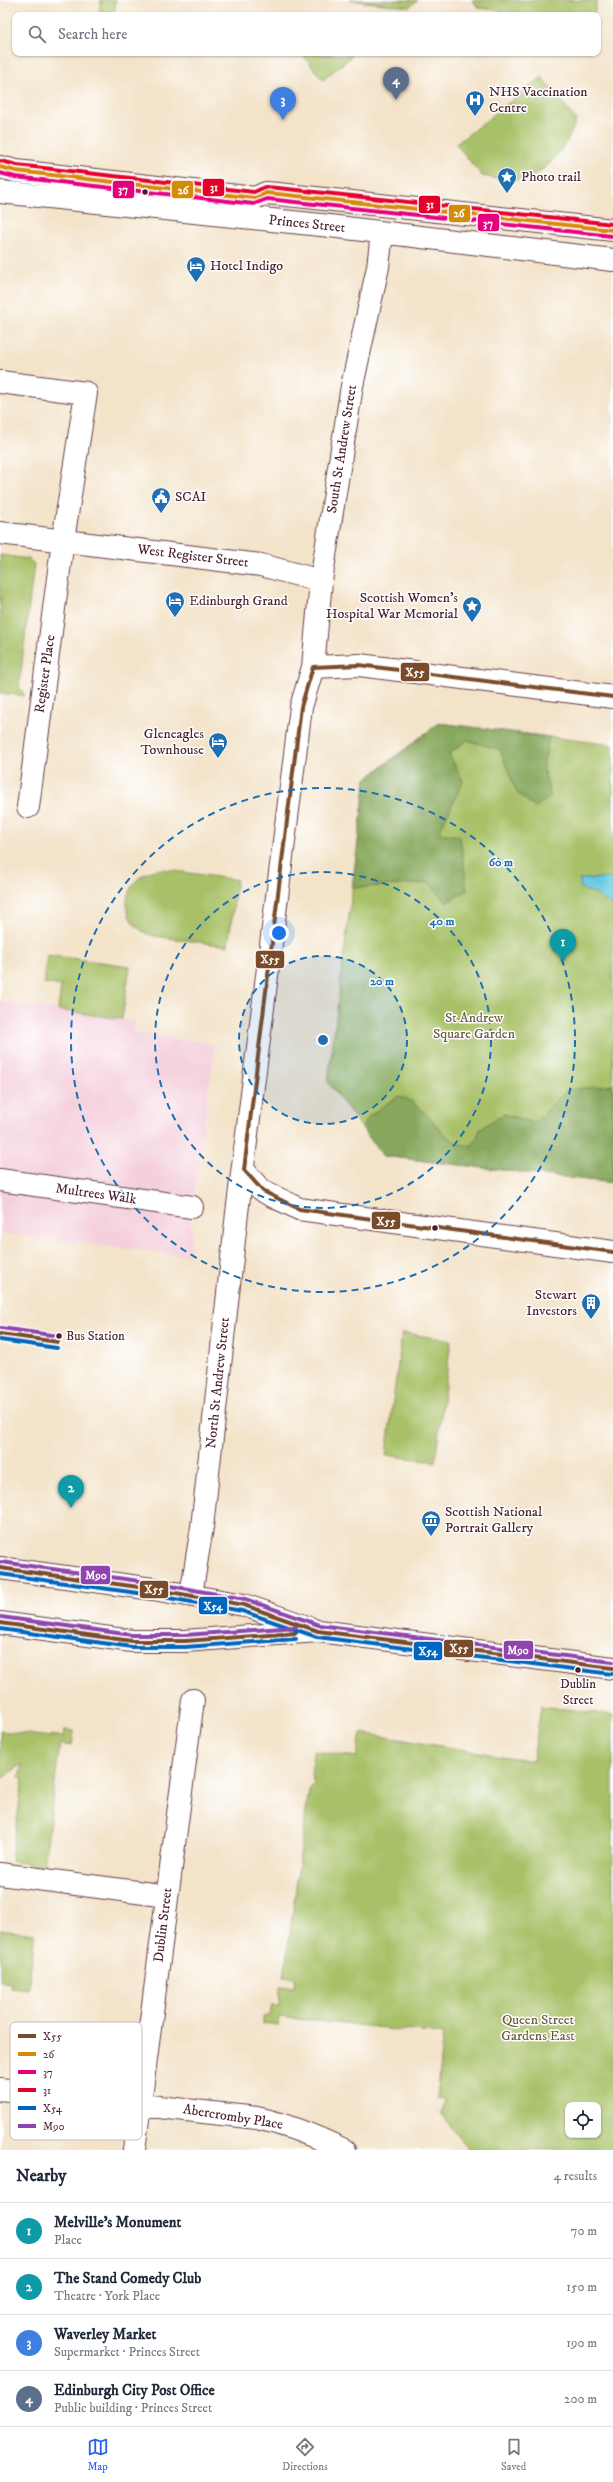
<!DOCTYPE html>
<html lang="en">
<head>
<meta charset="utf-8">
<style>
  :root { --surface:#fff; --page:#f2f2f3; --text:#1f2937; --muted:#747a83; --line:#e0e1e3; --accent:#2563eb }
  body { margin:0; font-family:"IM FELL DW Pica",serif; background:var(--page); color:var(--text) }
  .controls { position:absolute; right:12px; bottom:12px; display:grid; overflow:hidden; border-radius:8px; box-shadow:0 1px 3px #0004 }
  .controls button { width:36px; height:36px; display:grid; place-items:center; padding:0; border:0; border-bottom:1px solid var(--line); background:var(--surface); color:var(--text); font:20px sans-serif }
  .you { position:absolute; left:279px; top:933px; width:14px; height:14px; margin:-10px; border:3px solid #fff; border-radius:50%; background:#1a73e8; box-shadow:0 0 0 6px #1a73e833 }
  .badge { display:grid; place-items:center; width:26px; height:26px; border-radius:50%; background:var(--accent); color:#fff; font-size:13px; font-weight:700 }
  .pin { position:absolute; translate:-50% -33px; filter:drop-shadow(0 1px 2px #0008) }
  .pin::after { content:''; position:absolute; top:21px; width:14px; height:12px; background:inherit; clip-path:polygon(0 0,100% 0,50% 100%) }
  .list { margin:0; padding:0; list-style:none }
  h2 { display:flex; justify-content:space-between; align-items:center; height:52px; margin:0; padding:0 16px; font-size:17px }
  h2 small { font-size:13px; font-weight:400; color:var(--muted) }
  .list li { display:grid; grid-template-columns:26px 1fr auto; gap:12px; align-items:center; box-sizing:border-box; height:56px; padding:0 16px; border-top:1px solid var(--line) }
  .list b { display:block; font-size:15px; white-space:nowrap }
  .list p { margin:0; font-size:13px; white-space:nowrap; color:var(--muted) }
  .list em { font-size:13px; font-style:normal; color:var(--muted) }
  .icon { flex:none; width:22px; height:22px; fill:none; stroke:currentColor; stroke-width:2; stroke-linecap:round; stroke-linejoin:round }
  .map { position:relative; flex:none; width:613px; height:2150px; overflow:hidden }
  .search { position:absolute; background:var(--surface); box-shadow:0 1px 3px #0004; left:12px; right:12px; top:12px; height:44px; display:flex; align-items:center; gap:10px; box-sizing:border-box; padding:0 14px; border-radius:8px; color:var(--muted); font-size:15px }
  .sheet { height:276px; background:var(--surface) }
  nav { display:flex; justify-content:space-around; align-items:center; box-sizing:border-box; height:56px; border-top:1px solid var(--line); background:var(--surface); font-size:11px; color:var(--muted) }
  nav a { display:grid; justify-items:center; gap:2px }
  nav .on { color:var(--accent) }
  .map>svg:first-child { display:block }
  .built { fill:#f4cfdc }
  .green { fill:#a8c167; stroke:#797049; fill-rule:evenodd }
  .forest { fill:#86a75c; stroke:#686344 }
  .water { fill:#63c7e1; stroke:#567386 }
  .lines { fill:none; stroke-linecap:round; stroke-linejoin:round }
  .minor-casing { stroke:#633c43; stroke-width:24 }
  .minor { stroke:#fff; stroke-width:22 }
  .bus-1-casing { stroke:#fff; stroke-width:7 }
  .bus-2-casing { stroke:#fff; stroke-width:7 }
  .bus-3-casing { stroke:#fff; stroke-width:7 }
  .bus-4-casing { stroke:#fff; stroke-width:7 }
  .bus-5-casing { stroke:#fff; stroke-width:7 }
  .bus-6-casing { stroke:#fff; stroke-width:7 }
  .bus-1 { stroke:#7a4b2a; stroke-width:4 }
  .bus-2 { stroke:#d48b09; stroke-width:4 }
  .bus-3 { stroke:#e5007d; stroke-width:4 }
  .bus-4 { stroke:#e4002b; stroke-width:4 }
  .bus-5 { stroke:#0065bd; stroke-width:4 }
  .bus-6 { stroke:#8e44ad; stroke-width:4 }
  .ring { fill:none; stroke:#1f6fb2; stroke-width:2; stroke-dasharray:7 5 }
  .bus-dot { fill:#4a1f2b; stroke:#fff; stroke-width:1.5 }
  .labels { text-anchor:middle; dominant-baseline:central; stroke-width:3; stroke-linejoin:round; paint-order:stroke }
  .bus-label { font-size:13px; fill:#4a1f2b; stroke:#fff; text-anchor:start }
  .poi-label { font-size:14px; fill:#4a1f2b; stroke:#fff; text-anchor:start }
  .street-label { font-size:14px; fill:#4a1f2b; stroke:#fff }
  .park-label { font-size:14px; fill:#6b5840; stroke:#fff }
  .key { fill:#fff; stroke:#c9bcbf; stroke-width:1 }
  .key-label { font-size:11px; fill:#4a1f2b }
  .centre { fill:#1f6fb2; stroke:#fff; stroke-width:2 }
  .ring-label { font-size:12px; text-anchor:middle; font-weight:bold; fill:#1f6fb2; stroke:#fff; stroke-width:3; stroke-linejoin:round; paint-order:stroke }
  .line-badge { stroke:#fff; stroke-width:1.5 }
  .badge-label { font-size:11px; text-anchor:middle; font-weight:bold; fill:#fff }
</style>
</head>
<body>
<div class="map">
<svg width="613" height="2150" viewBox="0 0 613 2150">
  <rect width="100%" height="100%" fill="#fff"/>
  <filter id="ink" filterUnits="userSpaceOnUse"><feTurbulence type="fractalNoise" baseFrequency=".025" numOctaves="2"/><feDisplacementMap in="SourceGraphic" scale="8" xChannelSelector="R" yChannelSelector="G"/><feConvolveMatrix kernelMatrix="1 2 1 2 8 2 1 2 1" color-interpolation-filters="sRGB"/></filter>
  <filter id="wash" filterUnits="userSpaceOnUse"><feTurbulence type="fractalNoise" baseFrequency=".012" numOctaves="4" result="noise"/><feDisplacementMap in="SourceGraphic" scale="16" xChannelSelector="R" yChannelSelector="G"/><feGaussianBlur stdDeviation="0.9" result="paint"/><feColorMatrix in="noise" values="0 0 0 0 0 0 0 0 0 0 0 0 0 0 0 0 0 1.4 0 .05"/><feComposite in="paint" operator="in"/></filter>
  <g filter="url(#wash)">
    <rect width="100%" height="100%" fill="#f3e3c9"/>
    <path class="built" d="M0 1001 135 1021 133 1033 215 1044 190 1225 193 1226 188 1256 0 1233Z"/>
    <path class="green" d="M101 0H116L114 15H99Z
      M349 0H418L409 7Z
      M472 0H597L594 15H532L479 8Z
      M301 53 352 56 323 80Z
      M542 77 576 120C568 144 549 173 522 179 509 182 494 178 482 176L456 144Z
      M0 555 29 559 34 564 19 687 25 696 0 693Z
      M439 723 613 745V1183L383 1156 328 1082 366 779Z
      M162 869 237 880 228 946 154 936C113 925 121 872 162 869Z
      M47 955 130 966 122 1019 58 1010 61 986 44 983Z
      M402 1333 451 1340 435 1462 386 1455Z
      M541 1706 613 1715V2150H469L441 2114 443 2099 436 2098 443 2034 279 2017 278 2026 263 2024V2016L270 2014 272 2005 279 2006 280 1986 294 1987 295 1978 284 1977 307 1804 309 1790 314 1784 311 1776 314 1751 357 1757 361 1733 533 1761ZM568 2105H598V2135H568Z
      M65 1730 74 1731 72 1746 60 1744 44 1866 11 1861 23 1778 19 1777 22 1764 0 1780V1731L51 1737V1735L64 1737Z
      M0 1930 35 1934 28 1990 10 1988 11 1983 0 1981Z"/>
    <path class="forest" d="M439 723 549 737 543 767 551 797 535 807 517 793 500 750 467 740 449 754 463 781 439 833 460 836 467 890 446 903 430 883 352 888 366 779Z
      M613 1085V1183L383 1156 362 1128 369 1116 398 1096C424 1101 438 1136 460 1144 463 1146 469 1145 473 1145L481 1128 504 1114 534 1123 567 1090Z"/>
    <path class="water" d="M613 878V906L596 894 580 888V879Z"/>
  </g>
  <g filter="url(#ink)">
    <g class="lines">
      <defs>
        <path id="minor" d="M0 167 16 171 255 198 266 193 278 194 613 230
          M0 192 321 225 613 260
          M0 382 86 393 63 540 28 807
          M0 533 261 565 321 581
          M313 667 359 665 613 697
          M244 1170C265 1199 271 1193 299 1209L613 1252
          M0 1180 192 1207
          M0 1568 153 1589 244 1605 310 1628
          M191 1595 202 1527 237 1213 301 707 313 667 321 581 352 386 378 267 382 233
          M0 1623 132 1641H185L318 1631 613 1668
          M0 1874 167 1896
          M0 2089 257 2118C289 2125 315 2136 344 2150
          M134 2150 193 1700"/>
      </defs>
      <use href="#minor" class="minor-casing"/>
      <use href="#minor" class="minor"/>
      <defs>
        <path id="bus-1" d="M613 697 359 665 313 667 301 707 244 1170 263 1191 299 1209 613 1252
          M0 1334 58 1342
          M0 1568 153 1589 244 1605 318 1631 613 1668
          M0 1623 132 1641H185L296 1633"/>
        <path id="bus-2" d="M0 167 16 171 255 198 266 193 278 194 613 230"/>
        <path id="bus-3" d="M0 173 15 177 254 204 267 199 277 200 612 236"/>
        <path id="bus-4" d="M1 161 17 165 254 192 265 187 278 188 613 224"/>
        <path id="bus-5" d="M0 1340 57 1348
          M0 1574 152 1595 242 1611 317 1637 612 1674
          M0 1629 132 1647H185L296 1639"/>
        <path id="bus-6" d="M1 1328 59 1336
          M1 1562 154 1583 245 1599 319 1625 613 1662
          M1 1617 132 1635H185L296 1627"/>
      </defs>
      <use href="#bus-1" class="bus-1-casing"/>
      <use href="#bus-2" class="bus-2-casing"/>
      <use href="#bus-3" class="bus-3-casing"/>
      <use href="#bus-4" class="bus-4-casing"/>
      <use href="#bus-5" class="bus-5-casing"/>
      <use href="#bus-6" class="bus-6-casing"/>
      <use href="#bus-1" class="bus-1"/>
      <use href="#bus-2" class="bus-2"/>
      <use href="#bus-3" class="bus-3"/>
      <use href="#bus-4" class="bus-4"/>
      <use href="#bus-5" class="bus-5"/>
      <use href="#bus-6" class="bus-6"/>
    </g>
  </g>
  <circle cx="323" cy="1040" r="84" fill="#1f6fb2" fill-opacity=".12"/>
  <g class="ring">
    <circle cx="323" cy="1040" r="84"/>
    <circle cx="323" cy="1040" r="168"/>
    <circle cx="323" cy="1040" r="252"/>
  </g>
  <defs>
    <symbol id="hospital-pin" viewBox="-11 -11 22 30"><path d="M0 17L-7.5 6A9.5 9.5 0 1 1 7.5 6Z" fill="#1f6fb2" stroke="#fff"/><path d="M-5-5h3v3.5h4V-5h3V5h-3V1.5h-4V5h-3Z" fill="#fff"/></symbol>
    <symbol id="sight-pin" viewBox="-11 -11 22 30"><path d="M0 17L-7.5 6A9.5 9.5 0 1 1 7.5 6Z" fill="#1f6fb2" stroke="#fff"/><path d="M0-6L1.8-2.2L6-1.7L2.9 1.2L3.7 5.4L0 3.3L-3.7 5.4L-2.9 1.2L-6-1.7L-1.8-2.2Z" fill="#fff"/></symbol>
    <symbol id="hotel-pin" viewBox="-11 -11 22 30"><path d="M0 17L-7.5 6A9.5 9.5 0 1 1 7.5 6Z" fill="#1f6fb2" stroke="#fff"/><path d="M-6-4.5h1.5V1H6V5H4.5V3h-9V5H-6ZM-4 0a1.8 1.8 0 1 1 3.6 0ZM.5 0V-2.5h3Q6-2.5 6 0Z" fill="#fff"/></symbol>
    <symbol id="civic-pin" viewBox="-11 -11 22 30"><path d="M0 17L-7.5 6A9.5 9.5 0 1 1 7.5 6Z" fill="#1f6fb2" stroke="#fff"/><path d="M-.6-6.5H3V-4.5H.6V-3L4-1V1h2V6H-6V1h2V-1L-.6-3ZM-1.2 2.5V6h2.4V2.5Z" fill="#fff"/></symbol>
    <symbol id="building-pin" viewBox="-11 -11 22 30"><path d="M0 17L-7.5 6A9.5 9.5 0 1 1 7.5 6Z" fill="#1f6fb2" stroke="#fff"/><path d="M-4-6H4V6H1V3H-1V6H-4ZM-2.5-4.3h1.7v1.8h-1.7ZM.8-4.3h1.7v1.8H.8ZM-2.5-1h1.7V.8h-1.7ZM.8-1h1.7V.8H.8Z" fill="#fff"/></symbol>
    <symbol id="museum-pin" viewBox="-11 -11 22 30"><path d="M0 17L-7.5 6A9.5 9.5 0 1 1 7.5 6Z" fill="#1f6fb2" stroke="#fff"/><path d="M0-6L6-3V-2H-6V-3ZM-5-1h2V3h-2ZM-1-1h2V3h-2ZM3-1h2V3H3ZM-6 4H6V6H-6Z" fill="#fff"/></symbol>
  </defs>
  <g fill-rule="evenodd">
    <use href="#hospital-pin" x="464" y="89" width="22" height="30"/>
    <use href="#sight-pin" x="496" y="166" width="22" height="30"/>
    <use href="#hotel-pin" x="185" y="255" width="22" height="30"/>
    <use href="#civic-pin" x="150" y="486" width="22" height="30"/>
    <use href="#hotel-pin" x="164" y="590" width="22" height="30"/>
    <use href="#sight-pin" x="461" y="595" width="22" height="30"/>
    <use href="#hotel-pin" x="207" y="731" width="22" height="30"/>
    <use href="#building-pin" x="580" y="1292" width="22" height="30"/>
    <use href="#museum-pin" x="420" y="1509" width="22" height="30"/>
  </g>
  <g class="bus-dot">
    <circle cx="145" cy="192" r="3.5"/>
    <circle cx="435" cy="1228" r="3.5"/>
    <circle cx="59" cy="1336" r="3.5"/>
    <circle cx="578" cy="1670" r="3.5"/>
  </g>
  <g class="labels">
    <g class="bus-label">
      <text x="66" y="1336">Bus Station</text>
      <text x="578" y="1684" text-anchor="middle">Dublin<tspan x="578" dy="16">Street</tspan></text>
    </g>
    <g class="poi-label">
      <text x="489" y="92">NHS Vaccination<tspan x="489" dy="16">Centre</tspan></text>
      <text x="521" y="177">Photo trail</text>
      <text x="210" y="266">Hotel Indigo</text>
      <text x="175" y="497">SCAI</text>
      <text x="458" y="598" text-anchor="end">Scottish Women's<tspan x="458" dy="16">Hospital War Memorial</tspan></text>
      <text x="189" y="601">Edinburgh Grand</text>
      <text x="204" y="734" text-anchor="end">Gleneagles<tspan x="204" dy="16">Townhouse</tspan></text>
      <text x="577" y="1295" text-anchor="end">Stewart<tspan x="577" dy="16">Investors</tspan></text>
      <text x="445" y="1512">Scottish National<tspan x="445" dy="16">Portrait Gallery</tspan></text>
    </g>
    <g class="street-label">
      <text transform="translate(307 224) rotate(6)">Princes Street</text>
      <text transform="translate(342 449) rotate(-81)">South St Andrew Street</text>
      <text transform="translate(193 556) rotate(7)">West Register Street</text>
      <text transform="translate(45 674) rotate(-82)">Register Place</text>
      <text transform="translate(96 1194) rotate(8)">Multrees Walk</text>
      <text transform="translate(218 1383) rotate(-84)">North St Andrew Street</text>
      <text transform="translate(163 1925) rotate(-83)">Dublin Street</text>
      <text transform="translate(233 2117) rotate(9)">Abercromby Place</text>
    </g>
    <g class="park-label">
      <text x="474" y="1018">St Andrew<tspan x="474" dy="16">Square Garden</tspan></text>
      <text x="538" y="2020">Queen Street<tspan x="538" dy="16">Gardens East</tspan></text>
    </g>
  </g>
  <rect x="10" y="2022" width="132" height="118" rx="6" class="key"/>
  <rect x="18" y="2034" width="18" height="4" fill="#7a4b2a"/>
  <rect x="18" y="2052" width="18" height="4" fill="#d48b09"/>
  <rect x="18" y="2070" width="18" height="4" fill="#e5007d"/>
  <rect x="18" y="2088" width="18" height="4" fill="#e4002b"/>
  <rect x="18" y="2106" width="18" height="4" fill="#0065bd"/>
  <rect x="18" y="2124" width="18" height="4" fill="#8e44ad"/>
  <g class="key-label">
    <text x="43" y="2040">X55</text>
    <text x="43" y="2058">26</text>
    <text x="43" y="2076">37</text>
    <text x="43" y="2094">31</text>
    <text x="43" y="2112">X54</text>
    <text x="43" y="2130">M90</text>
  </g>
  <circle cx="323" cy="1040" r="6" class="centre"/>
  <g class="ring-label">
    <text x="501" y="866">60 m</text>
    <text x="442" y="925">40 m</text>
    <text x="382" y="985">20 m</text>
  </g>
  <g class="line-badge">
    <rect x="202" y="178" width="23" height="19" rx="4" fill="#e4002b"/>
    <rect x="112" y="180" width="23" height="19" rx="4" fill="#e5007d"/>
    <rect x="171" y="180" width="23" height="19" rx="4" fill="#d48b09"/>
    <rect x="418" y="195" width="23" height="19" rx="4" fill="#e4002b"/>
    <rect x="448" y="204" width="23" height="19" rx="4" fill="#d48b09"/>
    <rect x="477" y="213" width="23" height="19" rx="4" fill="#e5007d"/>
    <rect x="400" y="662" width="30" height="20" rx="4" fill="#7a4b2a"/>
    <rect x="255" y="950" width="30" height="19" rx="4" fill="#7a4b2a"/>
    <rect x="371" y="1211" width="30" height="19" rx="4" fill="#7a4b2a"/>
    <rect x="80" y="1565" width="31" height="20" rx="4" fill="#8e44ad"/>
    <rect x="139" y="1580" width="30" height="19" rx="4" fill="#7a4b2a"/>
    <rect x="198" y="1596" width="30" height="19" rx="4" fill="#0065bd"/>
    <rect x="443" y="1639" width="31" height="19" rx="4" fill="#7a4b2a"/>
    <rect x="503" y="1640" width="31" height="20" rx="4" fill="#8e44ad"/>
    <rect x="413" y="1641" width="30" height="20" rx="4" fill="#0065bd"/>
  </g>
  <g class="badge-label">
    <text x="214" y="191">31</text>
    <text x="123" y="193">37</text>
    <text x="183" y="194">26</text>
    <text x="430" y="208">31</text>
    <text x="459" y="217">26</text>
    <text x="488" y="227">37</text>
    <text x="415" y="676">X55</text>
    <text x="270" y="963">X55</text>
    <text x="386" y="1225">X55</text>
    <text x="96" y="1579">M90</text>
    <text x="154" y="1593">X55</text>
    <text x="213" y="1610">X54</text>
    <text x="459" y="1652">X55</text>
    <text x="518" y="1654">M90</text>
    <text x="428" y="1655">X54</text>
  </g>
</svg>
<div class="controls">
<button><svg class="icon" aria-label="locate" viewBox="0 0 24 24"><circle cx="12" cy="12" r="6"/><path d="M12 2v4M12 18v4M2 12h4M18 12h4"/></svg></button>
</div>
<div class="you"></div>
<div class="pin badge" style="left:563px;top:962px;background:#0f9aa8">1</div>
<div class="pin badge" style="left:71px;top:1508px;background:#0f9aa8">2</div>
<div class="pin badge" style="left:283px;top:120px;background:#3f7fe0">3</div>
<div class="pin badge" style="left:396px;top:100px;background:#5c6f8a">4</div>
<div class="search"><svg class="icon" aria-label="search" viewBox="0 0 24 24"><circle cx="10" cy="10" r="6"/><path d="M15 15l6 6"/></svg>Search here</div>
</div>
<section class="sheet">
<h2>Nearby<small>4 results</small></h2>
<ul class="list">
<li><span class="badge" style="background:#0f9aa8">1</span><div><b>Melville's Monument</b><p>Place</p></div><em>70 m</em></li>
<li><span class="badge" style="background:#0f9aa8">2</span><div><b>The Stand Comedy Club</b><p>Theatre · York Place</p></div><em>150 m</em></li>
<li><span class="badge" style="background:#3f7fe0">3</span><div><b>Waverley Market</b><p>Supermarket · Princes Street</p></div><em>190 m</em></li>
<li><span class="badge" style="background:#5c6f8a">4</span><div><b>Edinburgh City Post Office</b><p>Public building · Princes Street</p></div><em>200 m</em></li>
</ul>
</section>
<nav>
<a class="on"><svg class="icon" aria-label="map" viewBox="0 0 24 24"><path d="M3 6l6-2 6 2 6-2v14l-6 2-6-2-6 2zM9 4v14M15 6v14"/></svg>Map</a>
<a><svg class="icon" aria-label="directions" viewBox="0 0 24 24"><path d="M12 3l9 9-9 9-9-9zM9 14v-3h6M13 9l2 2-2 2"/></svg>Directions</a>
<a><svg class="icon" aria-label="saved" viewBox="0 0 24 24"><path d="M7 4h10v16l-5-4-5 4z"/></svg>Saved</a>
</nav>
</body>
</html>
